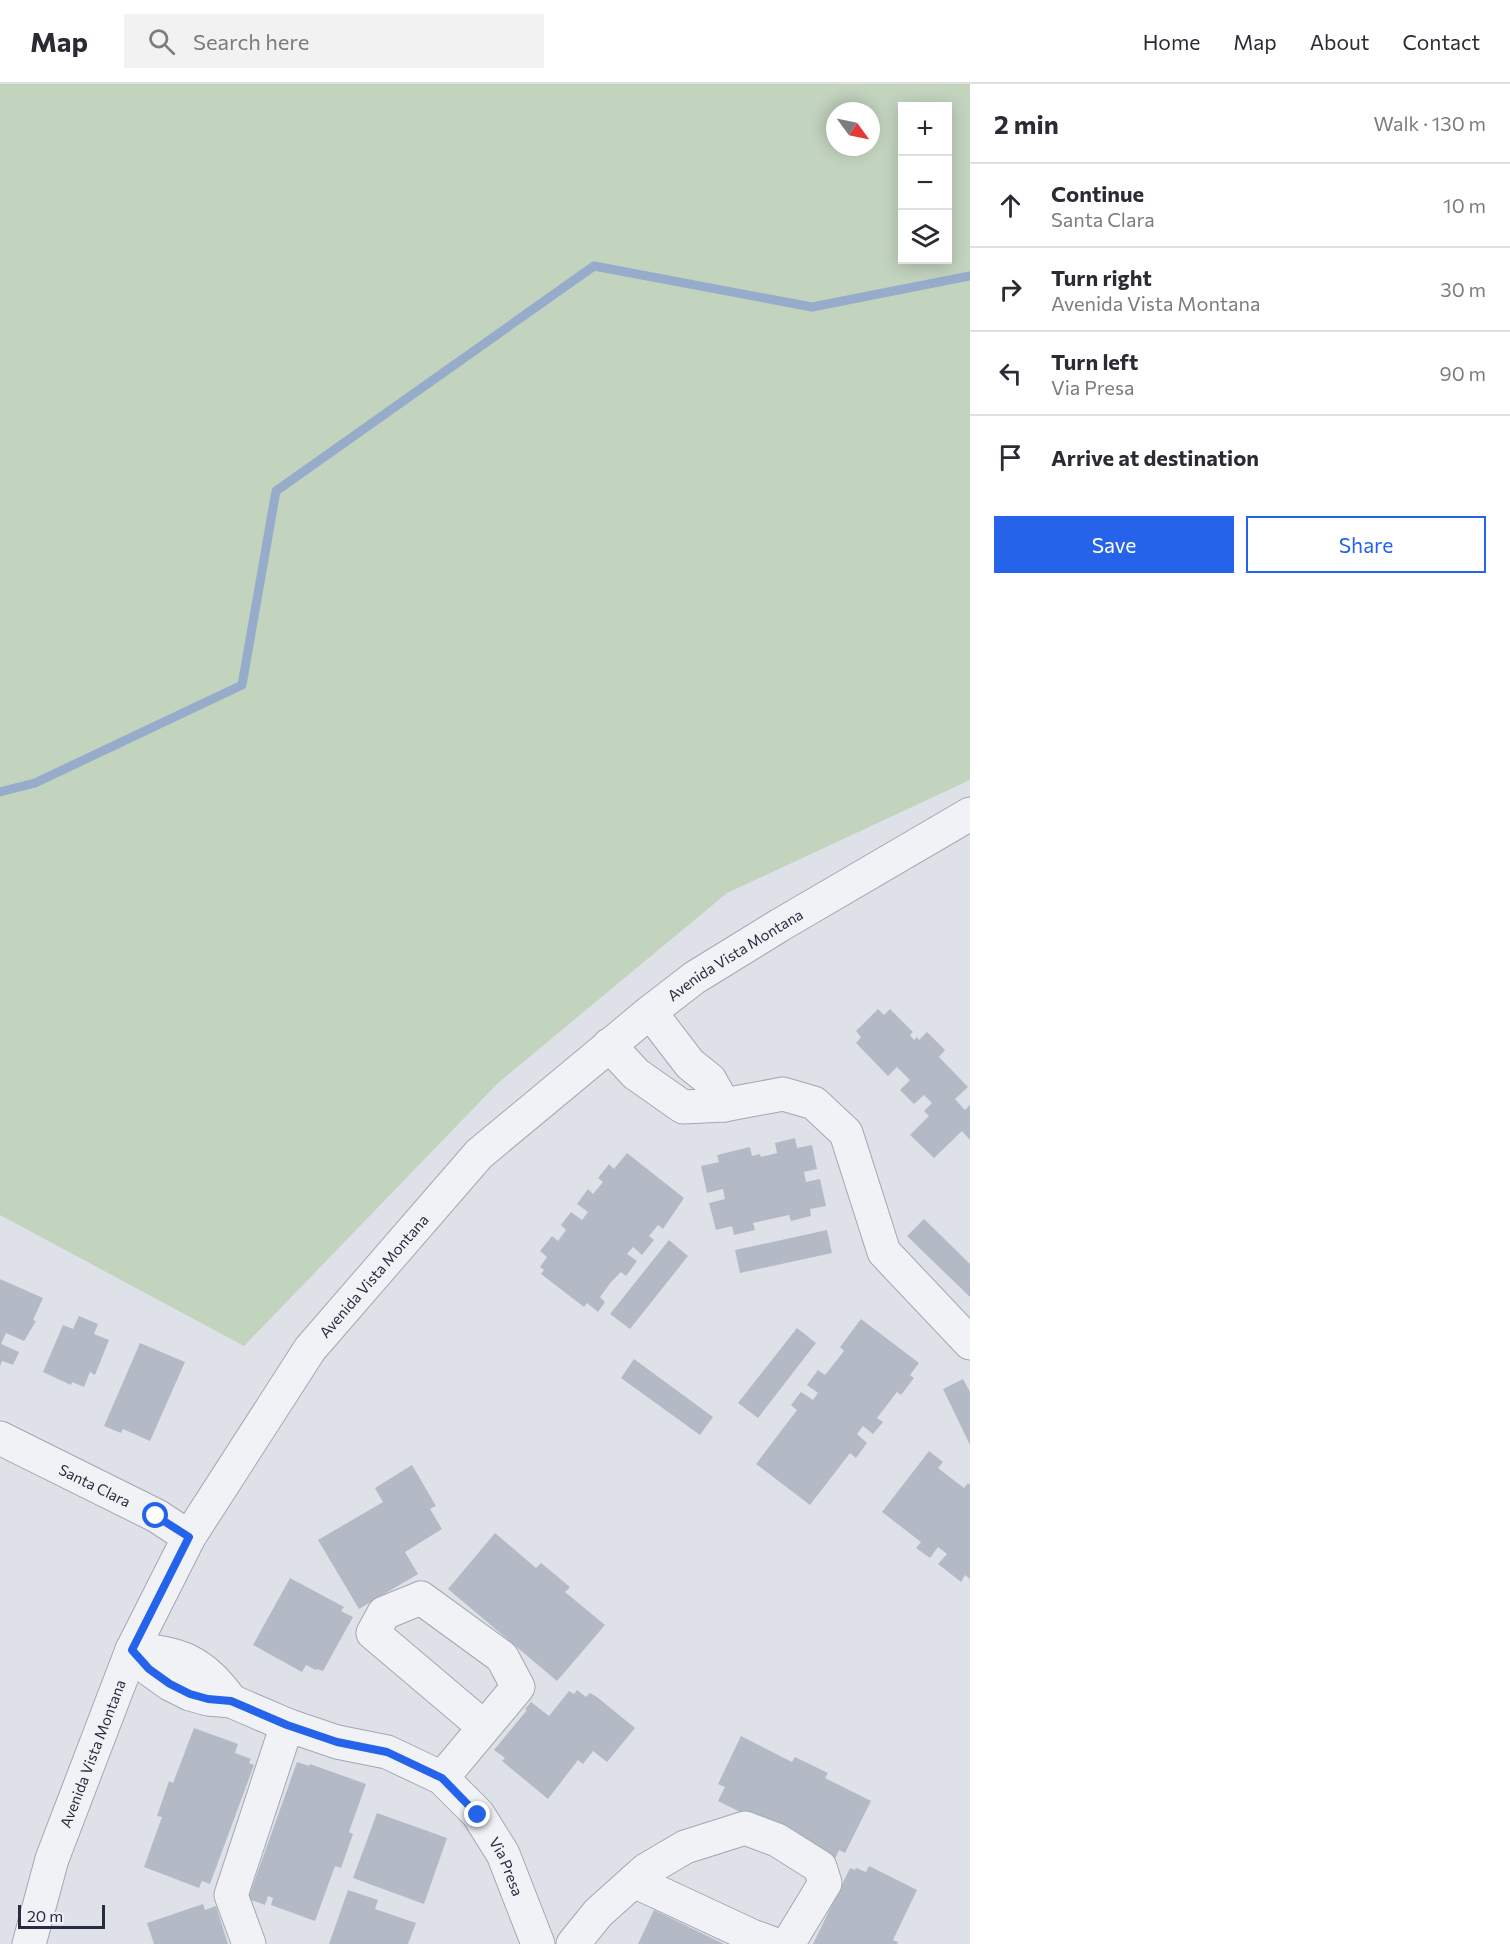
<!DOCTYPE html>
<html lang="en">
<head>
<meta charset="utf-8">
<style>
  :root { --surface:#fff; --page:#f2f2f3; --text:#2b2b33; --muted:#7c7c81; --line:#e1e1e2; --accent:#2563eb }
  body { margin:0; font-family:Commissioner,sans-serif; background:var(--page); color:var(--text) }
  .controls { position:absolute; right:18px; top:18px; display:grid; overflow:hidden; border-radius:0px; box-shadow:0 3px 15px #0003 }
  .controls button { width:54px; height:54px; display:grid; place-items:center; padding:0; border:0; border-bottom:2px solid var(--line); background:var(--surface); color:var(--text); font:30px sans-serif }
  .compass { position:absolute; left:826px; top:18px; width:54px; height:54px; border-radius:50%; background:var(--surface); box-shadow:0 3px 15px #0003; rotate:123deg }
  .scale { position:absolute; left:18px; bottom:15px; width:87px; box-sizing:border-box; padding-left:6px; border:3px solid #262d40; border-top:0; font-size:16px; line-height:21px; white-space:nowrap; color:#262d40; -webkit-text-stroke:4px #edf0f6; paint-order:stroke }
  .stop { position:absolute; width:18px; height:18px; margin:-14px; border:4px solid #2563eb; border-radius:50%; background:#fff }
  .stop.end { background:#2563eb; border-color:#fff; box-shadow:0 2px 6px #0008 }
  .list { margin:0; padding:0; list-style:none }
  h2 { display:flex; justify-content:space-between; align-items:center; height:78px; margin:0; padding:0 24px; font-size:26px }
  h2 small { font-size:20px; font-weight:400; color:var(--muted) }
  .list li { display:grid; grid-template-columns:39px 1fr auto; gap:18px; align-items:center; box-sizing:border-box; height:84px; padding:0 24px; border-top:2px solid var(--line) }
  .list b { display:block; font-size:22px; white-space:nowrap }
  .list p { margin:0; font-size:20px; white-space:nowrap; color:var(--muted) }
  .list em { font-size:20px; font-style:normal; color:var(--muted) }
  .actions { display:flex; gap:12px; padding:18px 24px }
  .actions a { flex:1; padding:14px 0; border:2px solid var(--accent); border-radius:0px; text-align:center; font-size:21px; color:var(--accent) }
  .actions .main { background:var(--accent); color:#fff }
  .icon { flex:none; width:33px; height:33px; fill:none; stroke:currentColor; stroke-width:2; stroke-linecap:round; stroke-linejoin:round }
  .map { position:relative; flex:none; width:970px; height:1860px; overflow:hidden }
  header { display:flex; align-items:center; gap:36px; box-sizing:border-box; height:84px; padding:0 30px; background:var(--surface); border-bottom:2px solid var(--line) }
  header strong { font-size:28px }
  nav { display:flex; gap:33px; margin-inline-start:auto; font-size:21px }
  .search { width:420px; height:54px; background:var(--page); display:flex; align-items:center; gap:15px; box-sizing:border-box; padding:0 21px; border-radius:0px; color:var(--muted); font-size:22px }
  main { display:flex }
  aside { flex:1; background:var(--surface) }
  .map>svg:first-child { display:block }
  .green { fill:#c2d3be; fill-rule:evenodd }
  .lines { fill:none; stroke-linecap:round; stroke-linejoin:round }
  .stream { stroke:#96acca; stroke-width:9 }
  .building { fill:#b4bac5 }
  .minor-casing { stroke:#a3a7b2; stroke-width:35 }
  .minor { stroke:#f0f2f6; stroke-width:33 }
  .route { stroke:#2563eb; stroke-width:8 }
  .labels { text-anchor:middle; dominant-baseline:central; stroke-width:4.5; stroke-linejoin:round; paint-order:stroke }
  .street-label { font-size:15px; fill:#262d40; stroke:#edf0f6 }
</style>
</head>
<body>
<header>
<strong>Map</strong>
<div class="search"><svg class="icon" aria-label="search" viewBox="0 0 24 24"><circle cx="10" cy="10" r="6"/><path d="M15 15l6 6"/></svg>Search here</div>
<nav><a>Home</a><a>Map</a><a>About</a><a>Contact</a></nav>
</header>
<main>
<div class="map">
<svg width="970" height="1860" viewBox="0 0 970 1860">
  <rect width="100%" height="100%" fill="#dee1e8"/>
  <path class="green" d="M0 0H970V696L727 809 498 999 244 1262 0 1131ZM902 22H948V176H902ZM835 27H871V63H835Z"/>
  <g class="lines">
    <path class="stream" d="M0 708 35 699 242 601 276 407 594 182 812 223 970 192"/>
  </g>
  <path class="building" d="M878 925 884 931 890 925 913 948 910 951 914 956 917 953 919 956 927 948 945 966 939 973 968 1003 955 1015 965 1026 970 1021V1054L969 1055 962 1047 934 1074 910 1051 929 1032 924 1027 932 1019 924 1011 914 1020 900 1006 910 996 897 983 888 992 856 959 861 953 856 947Z
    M795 1054 797 1064 812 1061 817 1085 804 1088 806 1098 820 1095 826 1122 810 1125 811 1132 791 1137 789 1131 753 1139 755 1146 734 1151 732 1142 716 1146 709 1119 725 1115 723 1105 707 1109 701 1082 719 1078 717 1071 750 1063 752 1072 760 1070 761 1073 777 1069 775 1059Z
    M627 1069 684 1114 663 1145 658 1141 649 1152 654 1156 642 1171 633 1163 627 1170 637 1177 626 1192 621 1188 611 1198 600 1213 605 1218 598 1228 587 1219 584 1223 541 1190 544 1186 540 1183 547 1173 540 1167 552 1152 558 1157 566 1146 561 1141 571 1128 582 1136 588 1128 577 1120 588 1105 593 1110 603 1098 598 1094 609 1080 614 1085Z
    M924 1135 970 1180V1213L907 1152Z
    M827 1146 832 1169 740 1189 735 1166Z
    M669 1156 688 1172 630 1245 610 1230Z
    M0 1195 43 1214 33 1236 36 1237 24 1257 6 1249 1 1260 19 1268 13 1281 2 1277 0 1282Z
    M79 1232 98 1240 94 1250 109 1256 95 1291 90 1288 84 1303 72 1298 71 1301 43 1288 63 1241 73 1245Z
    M861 1235 919 1279 910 1291 914 1294 901 1311 897 1308 877 1334 883 1338 873 1350 863 1342 857 1350 867 1359 856 1374 850 1369 810 1421 756 1380 797 1326 791 1321 801 1308 813 1316 818 1309 807 1301 818 1286 825 1291 844 1267 840 1263Z
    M797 1244 816 1259 758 1334 738 1319Z
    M140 1259 185 1278 150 1357 123 1345 121 1349 104 1342Z
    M634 1275 713 1333 700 1351 621 1294Z
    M963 1295 970 1308V1361L943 1305Z
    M929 1367 943 1378 938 1384 964 1404 968 1399 970 1401V1495L965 1491 961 1498 938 1480 947 1470 938 1463 930 1474 916 1464 921 1458 882 1428Z
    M412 1381 436 1422 430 1425 442 1445 405 1468 418 1490 359 1525 318 1456 383 1418 375 1404Z
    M495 1449 536 1484 541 1479 570 1503 565 1508 605 1541 557 1597 448 1505Z
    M290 1494 344 1523 341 1527 353 1533 323 1587 317 1585 316 1586 306 1581 302 1588 253 1561Z
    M577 1606 586 1613 590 1609 597 1613 635 1644 607 1678 593 1667 583 1680 578 1676 548 1715 502 1677 505 1674 494 1666 527 1626 525 1625 531 1618 549 1632 569 1607 574 1610Z
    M194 1644 238 1660 235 1669 251 1675 249 1679 254 1681 210 1800 202 1797 199 1804 144 1783 162 1733 157 1732 169 1697 173 1699Z
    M741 1652 792 1678 795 1673 828 1689 825 1694 871 1717 845 1769 839 1766 835 1775 718 1717 725 1703 718 1700Z
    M297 1678 309 1682 310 1680 366 1700 349 1748 353 1750 341 1784 335 1782 315 1837 271 1821 273 1814 268 1812 265 1821 248 1815Z
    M377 1729 447 1754 424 1820 353 1794Z
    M869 1782 917 1806 893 1856 898 1858 897 1860H813L850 1784 855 1786 856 1784 866 1788Z
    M348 1806 378 1816 375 1825 416 1839 408 1860H329Z
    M203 1820 205 1826 216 1822 228 1860H154L147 1839Z
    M654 1826 724 1860H638Z"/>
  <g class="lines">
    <defs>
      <g id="minor">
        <path d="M650 928 690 980 710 996 724 1021"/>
        <path d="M609 961 636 990 683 1023 724 1021 783 1010 814 1019 846 1049 884 1168 970 1259"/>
        <path id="s1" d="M0 1354 157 1432 189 1453"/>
        <path id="s2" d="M132 1566 149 1585 170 1600 190 1610 208 1615 231 1617 287 1641 337 1658 387 1668 442 1694 478 1730 503 1770 538 1860"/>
        <path d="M132 1566C178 1567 204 1578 231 1617"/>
        <path d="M442 1694 518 1603 502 1573 421 1514 384 1529 373 1549 484 1643"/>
        <path d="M634 1797 752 1852 774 1860"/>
        <path id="s3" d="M29 1860 52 1775 132 1566 189 1453 310 1265 479 1070 650 928 694 894 780 841 970 730"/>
        <path d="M249 1860 231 1811 287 1641"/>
        <path d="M573 1860 598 1829 646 1786 685 1763 745 1744 777 1756 820 1783 825 1799 788 1860"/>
      </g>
    </defs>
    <use href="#minor" class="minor-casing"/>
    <use href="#minor" class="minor"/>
  </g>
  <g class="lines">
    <path class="route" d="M156 1432 189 1453 132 1566 149 1585 170 1600 190 1610 208 1615 231 1617 287 1641 337 1658 387 1668 442 1694 478 1731"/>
  </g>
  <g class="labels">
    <g class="street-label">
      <text stroke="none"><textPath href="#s3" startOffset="1245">Avenida Vista Montana</textPath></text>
      <text stroke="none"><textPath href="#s3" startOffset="759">Avenida Vista Montana</textPath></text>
      <text stroke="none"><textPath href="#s1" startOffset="106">Santa Clara</textPath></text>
      <text stroke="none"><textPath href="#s3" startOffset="201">Avenida Vista Montana</textPath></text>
      <text stroke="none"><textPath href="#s2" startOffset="452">Via Presa</textPath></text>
    </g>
  </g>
</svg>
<div class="controls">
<button>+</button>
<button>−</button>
<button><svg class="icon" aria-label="layers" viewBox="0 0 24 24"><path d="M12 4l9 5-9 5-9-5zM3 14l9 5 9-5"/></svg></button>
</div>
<svg class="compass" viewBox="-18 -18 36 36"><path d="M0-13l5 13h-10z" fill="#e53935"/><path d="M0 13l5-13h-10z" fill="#7c7c81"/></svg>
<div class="scale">20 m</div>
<div class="stop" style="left:156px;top:1432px"></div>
<div class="stop end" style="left:478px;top:1731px"></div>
</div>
<aside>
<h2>2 min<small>Walk · 130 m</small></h2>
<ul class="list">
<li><svg class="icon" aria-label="ahead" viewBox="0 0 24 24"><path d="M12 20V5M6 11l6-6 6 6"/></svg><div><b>Continue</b><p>Santa Clara</p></div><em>10 m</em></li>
<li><svg class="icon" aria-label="right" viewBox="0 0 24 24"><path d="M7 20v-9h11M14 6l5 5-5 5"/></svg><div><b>Turn right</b><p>Avenida Vista Montana</p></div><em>30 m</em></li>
<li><svg class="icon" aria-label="left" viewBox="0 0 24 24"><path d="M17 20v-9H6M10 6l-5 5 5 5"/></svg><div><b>Turn left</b><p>Via Presa</p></div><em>90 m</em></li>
<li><svg class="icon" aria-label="arrive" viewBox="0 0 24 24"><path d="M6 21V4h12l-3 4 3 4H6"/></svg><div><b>Arrive at destination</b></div></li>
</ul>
<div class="actions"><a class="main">Save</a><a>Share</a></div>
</aside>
</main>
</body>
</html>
